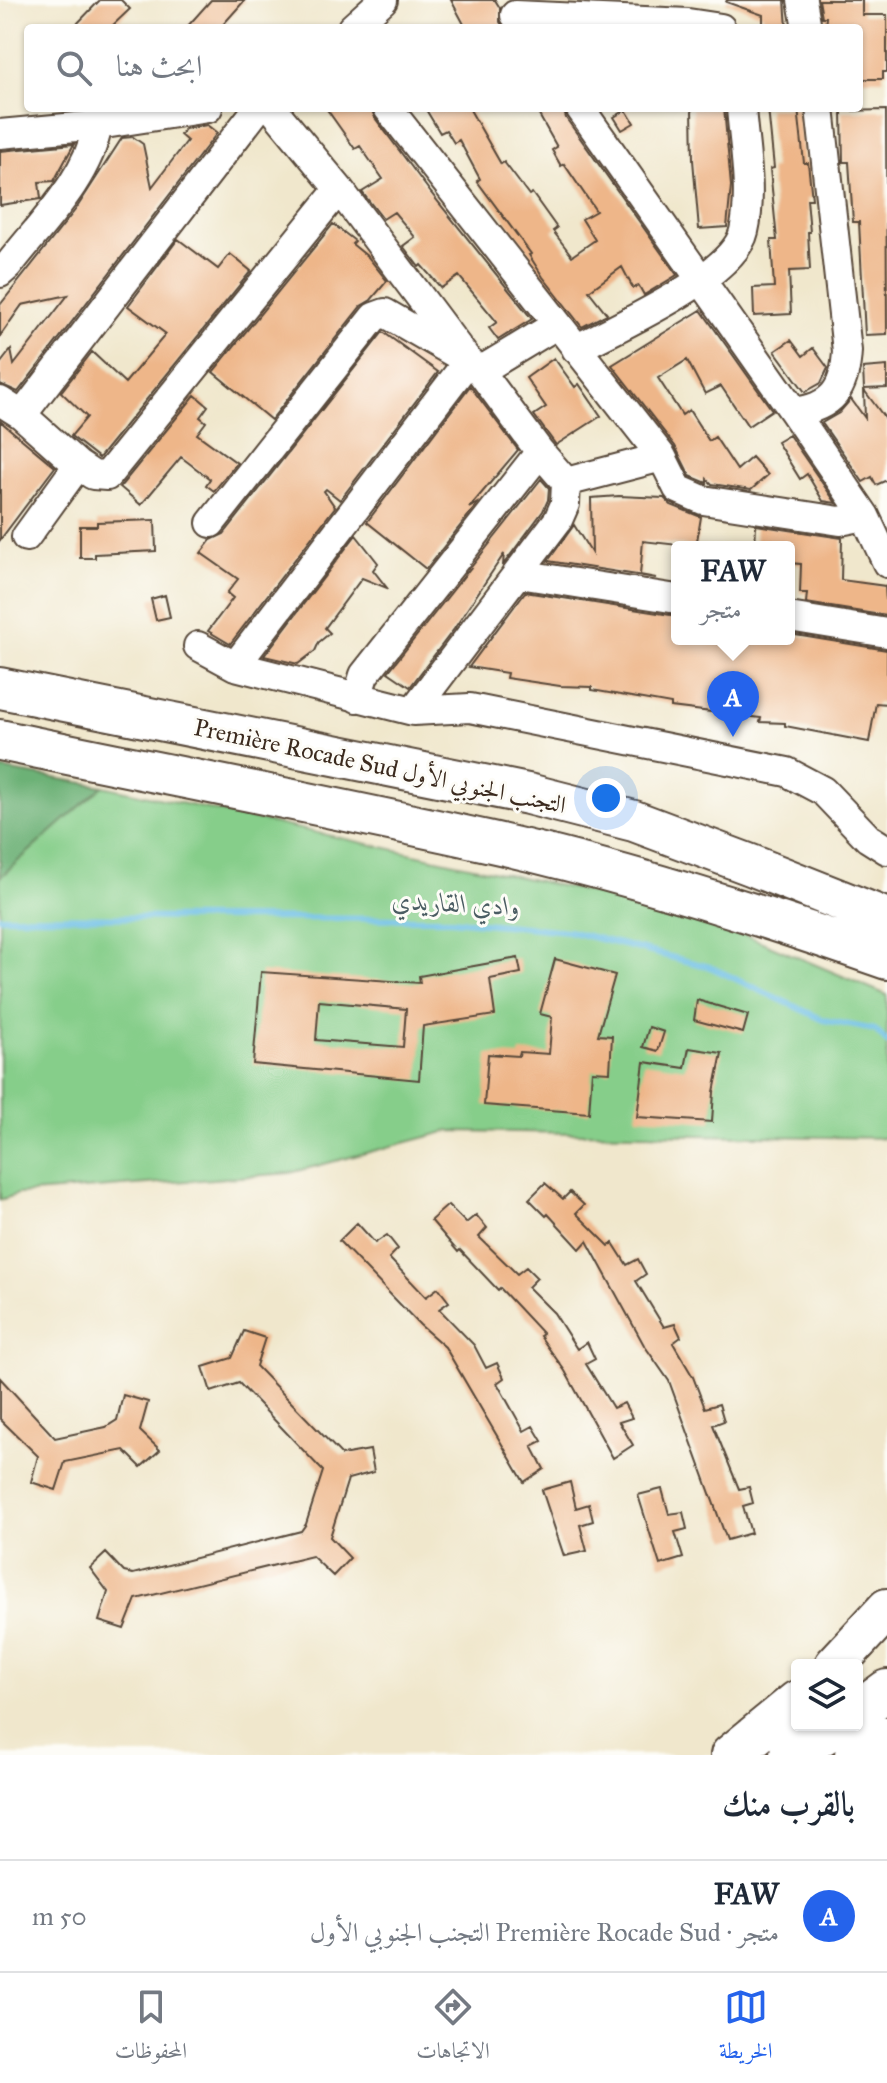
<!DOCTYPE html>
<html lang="ar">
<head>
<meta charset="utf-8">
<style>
  :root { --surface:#fff; --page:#f2f2f3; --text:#1f2937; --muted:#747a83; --line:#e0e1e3; --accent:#2563eb }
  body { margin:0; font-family:"IM FELL Great Primer",Amiri,serif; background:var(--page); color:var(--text); direction:rtl }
  .controls { position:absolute; right:24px; bottom:24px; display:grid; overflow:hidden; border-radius:8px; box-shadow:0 2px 6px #0004 }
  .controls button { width:72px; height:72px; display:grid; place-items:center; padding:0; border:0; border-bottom:2px solid var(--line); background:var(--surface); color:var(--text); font:40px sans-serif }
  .you { position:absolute; left:606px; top:798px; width:28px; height:28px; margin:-20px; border:6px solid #fff; border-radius:50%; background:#1a73e8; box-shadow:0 0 0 12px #1a73e833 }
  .badge { display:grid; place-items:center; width:52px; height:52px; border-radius:50%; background:var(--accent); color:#fff; font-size:26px; font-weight:700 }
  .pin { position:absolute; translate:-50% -66px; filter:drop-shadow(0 2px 4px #0008) }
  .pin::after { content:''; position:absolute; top:42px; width:28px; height:24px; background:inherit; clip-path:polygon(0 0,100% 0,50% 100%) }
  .popup { position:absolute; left:671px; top:541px; width:124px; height:104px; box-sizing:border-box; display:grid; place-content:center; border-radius:8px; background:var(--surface); filter:drop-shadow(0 2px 6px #0005); font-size:26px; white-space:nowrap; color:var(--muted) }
  .popup b { font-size:30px; color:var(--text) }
  .popup::after { content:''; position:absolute; left:50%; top:100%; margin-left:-16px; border:16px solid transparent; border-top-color:var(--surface) }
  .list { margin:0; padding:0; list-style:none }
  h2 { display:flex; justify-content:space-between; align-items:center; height:104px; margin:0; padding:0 32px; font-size:34px }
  h2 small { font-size:26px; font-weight:400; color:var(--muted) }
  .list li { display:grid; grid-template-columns:52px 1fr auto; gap:24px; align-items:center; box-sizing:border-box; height:112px; padding:0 32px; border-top:2px solid var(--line) }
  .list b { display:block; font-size:30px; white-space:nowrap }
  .list p { margin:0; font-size:26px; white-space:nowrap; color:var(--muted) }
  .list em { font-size:26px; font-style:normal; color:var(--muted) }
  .icon { flex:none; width:44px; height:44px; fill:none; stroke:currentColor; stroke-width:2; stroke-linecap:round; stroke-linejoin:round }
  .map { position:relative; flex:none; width:887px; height:1755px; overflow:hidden; direction:ltr }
  .search { position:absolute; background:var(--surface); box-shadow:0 2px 6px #0004; left:24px; right:24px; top:24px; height:88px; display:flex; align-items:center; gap:20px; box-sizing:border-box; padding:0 28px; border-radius:8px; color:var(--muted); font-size:30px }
  .sheet { height:216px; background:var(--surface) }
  nav { display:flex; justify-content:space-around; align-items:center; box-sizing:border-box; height:112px; border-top:2px solid var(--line); background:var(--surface); font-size:22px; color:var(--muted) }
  nav a { display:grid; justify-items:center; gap:4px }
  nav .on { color:var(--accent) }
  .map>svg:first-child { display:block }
  .green { fill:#86ce8a; stroke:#607c54; stroke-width:2 }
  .forest { fill:#6cb176; stroke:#546e4a; stroke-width:2 }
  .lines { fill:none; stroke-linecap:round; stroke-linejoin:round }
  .stream { stroke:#68bde4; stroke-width:6 }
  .building { fill:#eeb689; fill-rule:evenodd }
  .minor-casing { stroke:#564638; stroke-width:32 }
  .highway-casing { stroke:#564638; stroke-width:44 }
  .minor { stroke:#fff; stroke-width:28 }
  .highway { stroke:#fff; stroke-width:40 }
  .labels { text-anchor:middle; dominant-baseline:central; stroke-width:6; stroke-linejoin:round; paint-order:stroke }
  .street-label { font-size:24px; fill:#3b2a1e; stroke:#fdfcf7 }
  .water-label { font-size:26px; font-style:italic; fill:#4b5d63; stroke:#fdfcf7 }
</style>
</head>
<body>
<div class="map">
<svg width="887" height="1755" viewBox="0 0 887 1755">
  <rect width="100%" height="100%" fill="#fdfcf7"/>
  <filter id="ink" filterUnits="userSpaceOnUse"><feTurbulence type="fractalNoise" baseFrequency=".0125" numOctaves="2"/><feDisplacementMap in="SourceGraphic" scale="16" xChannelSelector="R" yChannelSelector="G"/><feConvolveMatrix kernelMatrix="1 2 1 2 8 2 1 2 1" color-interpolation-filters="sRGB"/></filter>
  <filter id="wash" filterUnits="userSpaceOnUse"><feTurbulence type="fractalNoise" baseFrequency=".006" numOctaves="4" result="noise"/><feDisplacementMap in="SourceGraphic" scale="32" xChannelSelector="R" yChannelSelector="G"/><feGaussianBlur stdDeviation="1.8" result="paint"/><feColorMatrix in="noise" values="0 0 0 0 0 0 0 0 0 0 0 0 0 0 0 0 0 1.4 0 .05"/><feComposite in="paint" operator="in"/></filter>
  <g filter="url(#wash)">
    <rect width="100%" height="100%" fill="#f0e7cc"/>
    <path class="green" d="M103 786 703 917 887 995V1138L449 1131 290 1173 18 1194 0 1200V877Z"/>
    <path class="forest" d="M0 769 103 786 0 877Z"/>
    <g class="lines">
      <path class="stream" d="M0 917 440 919 568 931 710 967 824 1020 875 1030 887 1042"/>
    </g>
    <g id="blocks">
      <path class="building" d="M100 0H121L130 9 110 28H73Z
        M211 0H245L220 28H186Z
        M451 0H495L500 8V22L504 28H466Z
        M727 0H785L787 28H763V15L726 2Z
        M819 0H862V15H887V72H883V79H859V28H825L826 17H822Z
        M326 108H371L375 118 431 193 532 319 498 340 489 328 497 322 459 276 441 288 421 265 419 267 403 246 415 237 394 212 383 219 362 192 383 179 360 146 355 149Z
        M425 108H469L501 164 504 162 529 195 532 193 557 228 553 231 572 256 595 240 582 219 596 211 564 164 561 166 552 150 557 147 535 108H563L566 118 677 275 644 295 639 286 633 288 622 267 589 291 607 314 582 327 543 277 529 255 531 254 477 181 480 179 459 140 454 143 446 130 440 133Z
        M692 108H724L731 186 727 227 699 229 693 160Z
        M768 108H798L804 163H808L812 199H807L810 232H808L810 270 789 271 791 314 754 316 753 288 774 287 771 240H777L770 169 774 168Z
        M626 110 634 123 622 130 614 117Z
        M886 110 887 334 865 335 859 222H853L849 162H843L842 111Z
        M207 125 217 133 18 392 0 384V364L11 350 14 365 68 295 22 305 0 336V305L76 209 122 138 133 137 143 144 152 187 187 141 180 135 185 129Z
        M74 144 54 181 39 182 41 199 0 205V151Z
        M333 224 355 241 352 244 368 257 387 281 371 300 361 306 271 420 213 372Z
        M178 239 218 269 230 254 251 271 99 458 71 436 87 417 61 392 92 352 125 383 166 334 128 306Z
        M701 310 772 410 748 426 721 386 705 394 687 360 658 378 682 415 689 410 709 441 715 437 737 470 752 457 768 475 751 490 712 484 707 479V483L690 476 675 446 612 365Z
        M383 332 438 372 340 500 326 489 324 491 335 507 230 644 208 631 233 598 227 593 238 579 201 553 211 540 224 534Z
        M791 340 803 356 813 348 828 368 821 383 805 392 775 351Z
        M554 358 575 387 579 384 601 416 556 445 534 415 546 407 526 378Z
        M887 366V388L864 389 863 368Z
        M470 386 518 450 469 508 479 502 426 569 367 522Z
        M864 390 887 421V480L876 485 872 477 863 482 822 423 839 413 851 399 865 418Z
        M195 395 208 406 200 417 206 422 197 434 237 463 214 491 206 485 210 479 181 457 141 505 120 487Z
        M0 421 55 467 0 540Z
        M789 435 836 503 823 501 807 474 800 479 777 442Z
        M541 479 549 488 548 500 543 511 503 565 504 554 454 629 410 687 388 672Z
        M619 496 664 498 671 505 701 517 696 547 643 541 640 575 656 578 548 561 574 525 592 554 591 498Z
        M155 520 156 551 95 554V558H80V526H97V522Z
        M756 525 842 538 841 580 885 586 887 616 806 603 807 593H800L801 564 789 563V547H755Z
        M356 535 378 563 373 570 387 588 362 578 325 628 330 633 319 642 315 651 298 664 264 656Z
        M525 592 677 616V639H789V634L887 650V704L876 703 869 742 785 726V723L760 722 761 718 671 707V704L592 690V687L560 686 506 678 507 673 469 667Z
        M165 595 170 617 156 620 151 599Z
        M518 958 521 973 490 979 495 1015 423 1026 419 1080 253 1064 261 972 420 983 419 976ZM319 1001 406 1009 403 1047 316 1040Z
        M555 959 615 975 598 1035 612 1036 610 1072 592 1071 589 1113 484 1105 488 1054 519 1056 520 1052 549 1054 552 1017 540 1014Z
        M697 1000 748 1015 743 1033 694 1020Z
        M649 1027 664 1032 658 1051 643 1047Z
        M689 1048 722 1053 714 1092 712 1122 637 1117 644 1062 685 1068Z
        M545 1183 563 1199 570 1192 584 1205 576 1213 609 1246 613 1243 627 1265 638 1259 646 1274 636 1281 664 1327 675 1324 681 1337 673 1343 693 1377 705 1408 719 1404 724 1421 713 1425 739 1489 749 1487 753 1503 743 1506 751 1533 727 1540 669 1381 644 1345 587 1241 580 1249 548 1214 546 1216 529 1199Z
        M448 1205 466 1223 476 1215 487 1228 479 1237 517 1274 526 1267 537 1278 528 1287 554 1313 577 1349 587 1342 595 1359 586 1364 613 1408 624 1403 632 1418 619 1422 633 1445 613 1458 565 1371 540 1336 543 1334 500 1288 498 1290 460 1250 458 1252 431 1220Z
        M357 1223 375 1243 387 1235 398 1249 389 1258 426 1297 438 1288 449 1302 439 1309 474 1345 486 1368 497 1363 504 1378 497 1383 524 1431 533 1426 542 1441 532 1446 544 1469 524 1482 445 1347 420 1325 339 1241Z
        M244 1331 265 1338 256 1366 342 1455 370 1450 374 1472 348 1479 330 1537 350 1558 333 1576 312 1556 136 1599 124 1629 99 1621 108 1592 90 1568 106 1553 124 1572 133 1574 301 1531 306 1524 323 1471 239 1383 211 1392 203 1367 232 1358Z
        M0 1378 55 1438 106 1427 117 1420 123 1395 148 1402 140 1431 160 1450 141 1467 124 1450 65 1462 56 1490 31 1482 38 1456 0 1419Z
        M570 1482 576 1508 589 1504 593 1521 580 1525 587 1551 564 1556 542 1490Z
        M662 1489 669 1514 683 1512 687 1529 675 1532 683 1558 660 1565 638 1495Z"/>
    </g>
  </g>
  <g filter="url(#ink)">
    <use href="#blocks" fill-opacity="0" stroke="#564638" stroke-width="2"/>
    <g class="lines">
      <defs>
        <path id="minor" d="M802 0 807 28
          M515 15 688 23 721 28
          M352 28 383 0
          M272 108 339 189 468 361 480 371 540 452 566 482 565 504 558 520 413 711
          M388 108 662 457 678 489 703 500 840 521 865 516
          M580 108 794 412 865 516 887 563
          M0 134 98 125 208 108
          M0 273 8 266C42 222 87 180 98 125
          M576 349C617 327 734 276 744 231 753 192 744 148 741 108
          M480 371 556 325
          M0 401 22 415 78 465 93 475 107 476 339 189
          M794 412C833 407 845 389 847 351L820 108
          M22 415 258 108
          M566 482 662 457
          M211 523 374 317 385 313 468 361 235 666
          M26 537 78 465
          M519 574 677 599
          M789 617 887 633
          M198 646 235 666 413 711 470 708 787 772 823 791 868 838 887 850
          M357 698 364 675 540 452"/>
        <path id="highway" d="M0 688 528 794 634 821 751 865 887 919
          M0 740C162 774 325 805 487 841 623 871 756 913 887 959
          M835 1665 887 1609
          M857 1712 887 1690
          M731 1755 797 1701
          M790 1755 838 1725
          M855 1755 887 1737"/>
      </defs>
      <use href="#minor" class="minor-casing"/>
      <use href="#highway" class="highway-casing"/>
      <use href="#minor" class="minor"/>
      <use href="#highway" class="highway"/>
    </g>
  </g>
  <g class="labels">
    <g class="street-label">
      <text transform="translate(380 766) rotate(12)">Première Rocade Sud التجنب الجنوبي الأول</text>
    </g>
    <g class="water-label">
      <text transform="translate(456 903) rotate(3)">وادي القاريدي</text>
    </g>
  </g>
</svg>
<div class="controls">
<button><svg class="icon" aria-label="layers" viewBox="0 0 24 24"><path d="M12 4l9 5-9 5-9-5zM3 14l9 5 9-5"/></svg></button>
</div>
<div class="you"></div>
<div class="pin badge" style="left:733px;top:737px">A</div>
<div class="popup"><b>FAW</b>متجر</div>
<div class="search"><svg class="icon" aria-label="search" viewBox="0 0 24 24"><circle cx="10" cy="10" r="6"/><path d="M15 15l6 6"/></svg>ابحث هنا</div>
</div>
<section class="sheet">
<h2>بالقرب منك<small></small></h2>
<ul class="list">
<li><span class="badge">A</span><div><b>FAW</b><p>متجر · Première Rocade Sud التجنب الجنوبي الأول</p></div><em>50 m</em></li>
</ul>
</section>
<nav>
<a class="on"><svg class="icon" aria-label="map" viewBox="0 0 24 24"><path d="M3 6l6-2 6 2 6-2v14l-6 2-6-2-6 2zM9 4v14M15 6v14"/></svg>الخريطة</a>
<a><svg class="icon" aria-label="directions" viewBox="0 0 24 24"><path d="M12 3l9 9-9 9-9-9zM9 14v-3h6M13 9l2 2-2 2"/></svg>الاتجاهات</a>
<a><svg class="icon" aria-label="saved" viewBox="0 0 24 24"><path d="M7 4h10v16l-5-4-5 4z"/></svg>المحفوظات</a>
</nav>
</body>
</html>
